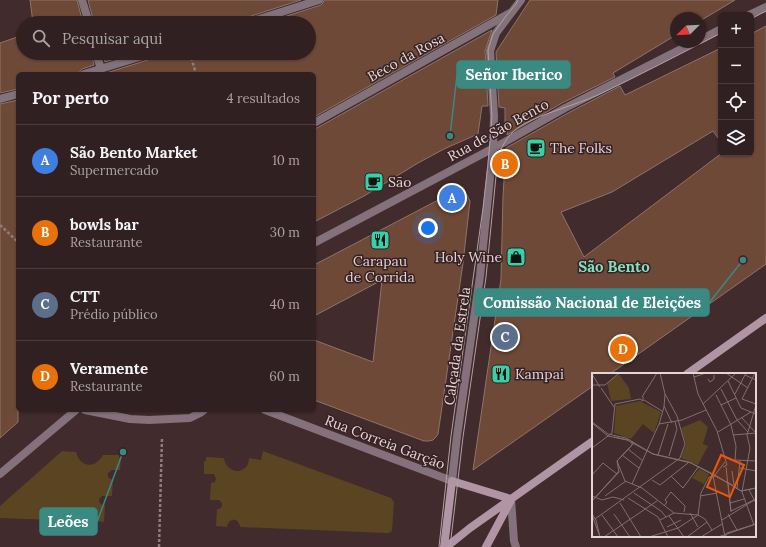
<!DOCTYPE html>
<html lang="pt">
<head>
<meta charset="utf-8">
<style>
  :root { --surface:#312021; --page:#3d2d2e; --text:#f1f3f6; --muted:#a8a3a5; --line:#4c3e3f; --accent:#db2777 }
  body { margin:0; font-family:Lora,serif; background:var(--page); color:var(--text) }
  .controls { position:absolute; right:12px; top:12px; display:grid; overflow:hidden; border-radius:6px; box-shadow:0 1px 3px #0004 }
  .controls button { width:36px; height:36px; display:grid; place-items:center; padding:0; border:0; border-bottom:1px solid var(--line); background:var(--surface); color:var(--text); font:20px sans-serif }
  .compass { position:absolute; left:670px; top:12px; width:36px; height:36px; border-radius:50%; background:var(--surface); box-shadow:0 1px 3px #0004; rotate:246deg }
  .you { position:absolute; left:428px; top:228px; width:14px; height:14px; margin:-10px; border:3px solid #fff; border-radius:50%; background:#1a73e8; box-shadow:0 0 0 6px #1a73e833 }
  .badge { display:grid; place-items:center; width:26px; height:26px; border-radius:50%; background:var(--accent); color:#fff; font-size:13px; font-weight:700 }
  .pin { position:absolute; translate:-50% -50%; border:2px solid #fff; box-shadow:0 1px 4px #0006 }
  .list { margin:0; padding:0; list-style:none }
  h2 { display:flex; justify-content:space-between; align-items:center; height:52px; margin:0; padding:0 16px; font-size:17px }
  h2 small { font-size:13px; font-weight:400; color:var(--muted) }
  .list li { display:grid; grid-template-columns:26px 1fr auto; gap:12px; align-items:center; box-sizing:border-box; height:72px; padding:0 16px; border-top:1px solid var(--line) }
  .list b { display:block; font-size:15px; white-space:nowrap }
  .list p { margin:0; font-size:13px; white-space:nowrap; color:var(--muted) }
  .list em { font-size:13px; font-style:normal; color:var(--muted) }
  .icon { flex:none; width:22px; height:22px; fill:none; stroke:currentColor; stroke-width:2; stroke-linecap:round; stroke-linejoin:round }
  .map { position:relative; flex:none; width:766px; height:547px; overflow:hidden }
  .search { position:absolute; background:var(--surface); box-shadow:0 1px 3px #0004; left:16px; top:16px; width:300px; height:44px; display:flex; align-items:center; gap:10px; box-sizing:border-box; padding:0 14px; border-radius:22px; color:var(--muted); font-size:15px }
  .panel { position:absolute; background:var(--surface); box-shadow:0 1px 3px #0004; left:16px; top:72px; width:300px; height:340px; border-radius:6px }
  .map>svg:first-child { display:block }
  .green { fill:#5a4421 }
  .building { fill:#6e4937; stroke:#8b756a }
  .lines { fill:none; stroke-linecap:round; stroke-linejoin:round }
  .path { stroke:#8f7d7e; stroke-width:2.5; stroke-dasharray:3 2; stroke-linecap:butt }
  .minor { stroke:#83717b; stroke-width:8 }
  .tertiary { stroke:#83717b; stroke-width:8 }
  .secondary { stroke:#b195a4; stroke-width:8 }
  .tram { stroke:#b3a2a3; stroke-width:1 }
  .labels { text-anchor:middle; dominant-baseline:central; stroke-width:3; stroke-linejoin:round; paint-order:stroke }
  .street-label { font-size:14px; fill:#e4d5d6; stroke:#362123 }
  .poi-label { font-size:14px; fill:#e4d5d6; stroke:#362123; text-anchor:start }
  .neighbourhood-label { font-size:15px; font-weight:bold; fill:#82dfbf; stroke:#362123 }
  .inset-road { fill:none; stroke:#826f70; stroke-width:1 }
  .view { fill:#e8590c; fill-opacity:0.15; stroke:#e8590c; stroke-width:2 }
  .inset-edge { fill:none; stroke:#e4d5d6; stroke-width:2 }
  .leader { fill:none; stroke:#3a8983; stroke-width:1.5 }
  .callout-dot { fill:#3a8983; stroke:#362123; stroke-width:1.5 }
  .callout { fill:#3a8983; stroke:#3a8983; stroke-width:1.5 }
  .callout-label { font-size:15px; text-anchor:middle; font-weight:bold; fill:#fff }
</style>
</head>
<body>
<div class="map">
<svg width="766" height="547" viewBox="0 0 766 547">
  <rect width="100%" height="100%" fill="#412b2c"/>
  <path class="green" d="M62 451 76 452C80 468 95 469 103 455H119V458H121L120 470H112L108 473V477L110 479H113L112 496H102L99 499C99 503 101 505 105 505L104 522 93 521V518L91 516C86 512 82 515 80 521L0 518V506Z
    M263 451 391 498 394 502 392 531 389 533H386L240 527C239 518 229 517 227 527L216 526 217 509C221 509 222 507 222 503L219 500H210L211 483 215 482 216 479 214 474H204V461H206V457L224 458C225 468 237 476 246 467 248 465 249 461 249 458L261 460Z"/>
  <path class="building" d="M30 0H77L83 23H33Z
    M88 0H301L245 18 243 20 242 23H94Z
    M324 0H498L496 15 314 117V74H103L154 58 156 56 157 53H309V23H265L321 5 323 3Z
    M530 0H735L700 21V18H676V35L613 73 615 77 562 103 507 135 508 122 505 123V108L499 107 496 52Z
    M766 26V264L610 374H593V386L473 470 501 279 503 196 506 148 568 113 620 86 625 95 721 48V142L713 131 612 192 561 212 584 257 722 153H751V34Z
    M492 30 485 51 488 106H482L478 134 446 148 418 163 364 196 314 222V128H317Z
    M23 35V53H91L94 65 82 69 80 71 79 74H18V89L0 93V43Z
    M102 53H133L105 62Z
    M18 100V422L0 438V104Z
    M463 187 470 201 463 263 443 400 438 434 436 437 433 440 429 441H424L314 400V340L373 362 382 280 314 316V265Z"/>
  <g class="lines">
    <path class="path" d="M190 53 196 74
      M0 225 18 242
      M159 547 162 438"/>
    <path class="minor" d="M82 0 89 23
      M749 15 766 7
      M247 23 319 0
      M700 40 721 29
      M96 53 101 69
      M84 74 152 53
      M0 99 18 94
      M314 123 510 13
      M314 243 503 143 565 108 695 42
      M85 410 130 419 149 420 190 418 200 413 204 410
      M511 499 514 541 516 547"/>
    <path class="tertiary" d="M265 410 452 481 457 436 480 276 493 148 494 116 490 51 496 33 521 0
      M0 474 76 410"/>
    <path class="secondary" d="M687 374 766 318
      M444 547 452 481 511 499
      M445 547 450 544 470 528 593 441
      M486 547 511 500"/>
    <path class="tram" d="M751 19 766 11
      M439 547 451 436 483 208 488 164 492 117 488 50 493 34 506 16 516 4 518 0
      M450 547 463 437 486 277 498 156C504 142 509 133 522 125 546 112 573 106 598 95 640 75 680 54 721 33"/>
  </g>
  <defs>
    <symbol id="cafe-square" viewBox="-11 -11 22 22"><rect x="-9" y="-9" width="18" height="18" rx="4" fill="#31d4a9" stroke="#362123"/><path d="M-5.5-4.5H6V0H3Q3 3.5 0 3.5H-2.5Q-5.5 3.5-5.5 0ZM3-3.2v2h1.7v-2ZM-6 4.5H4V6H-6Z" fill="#111"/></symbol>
    <symbol id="restaurant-square" viewBox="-11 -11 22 22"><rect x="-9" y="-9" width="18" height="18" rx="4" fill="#31d4a9" stroke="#362123"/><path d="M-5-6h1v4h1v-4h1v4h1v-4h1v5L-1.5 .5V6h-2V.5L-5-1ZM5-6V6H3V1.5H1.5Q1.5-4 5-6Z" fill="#111"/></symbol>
    <symbol id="shop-square" viewBox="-11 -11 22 22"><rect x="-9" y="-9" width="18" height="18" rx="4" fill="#31d4a9" stroke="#362123"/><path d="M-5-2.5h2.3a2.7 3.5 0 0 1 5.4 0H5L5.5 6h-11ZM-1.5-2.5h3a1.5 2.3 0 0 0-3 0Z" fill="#111"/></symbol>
  </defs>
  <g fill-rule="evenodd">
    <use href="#cafe-square" x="525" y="137" width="22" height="22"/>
    <use href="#cafe-square" x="363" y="171" width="22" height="22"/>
    <use href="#restaurant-square" x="369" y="229" width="22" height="22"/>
    <use href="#shop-square" x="505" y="246" width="22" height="22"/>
    <use href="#restaurant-square" x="490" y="363" width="22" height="22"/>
  </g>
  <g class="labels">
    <g class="street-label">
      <text transform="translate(406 57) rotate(-29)">Beco da Rosa</text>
      <text transform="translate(498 130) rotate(-29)">Rua de São Bento</text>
      <text transform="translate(457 346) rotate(-82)">Calçada da Estrela</text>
      <text transform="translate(385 442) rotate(21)">Rua Correia Garção</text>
    </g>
    <g class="poi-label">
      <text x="550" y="148">The Folks</text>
      <text x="388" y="182">São</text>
      <text x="502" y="257" text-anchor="end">Holy Wine</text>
      <text x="380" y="261" text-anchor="middle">Carapau<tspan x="380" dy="16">de Corrida</tspan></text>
      <text x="515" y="374">Kampai</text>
    </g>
    <g class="neighbourhood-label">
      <text x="614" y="266">São Bento</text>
    </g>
  </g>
  <g transform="translate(592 373)">
    <rect width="164" height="164" fill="#412b2c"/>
    <path d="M27 1 37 15 39 26 19 28 15 10ZM48 28 69 39 62 60 51 51 39 66 22 60 24 33ZM108 47 116 54 111 71 116 73 106 92 89 85 94 71 89 55ZM107 96 117 101 112 111 100 105Z" fill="#5a4421"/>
    <path class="inset-road" d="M101 0 106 21 125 58 135 92 131 94M134 0 156 15M163 0 150 26 164 31M0 1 8 14M153 2 164 7M102 4 114 0M116 6 118 9 122 6V2M136 8 149 35 164 41M0 12H13L27 0M9 15 22 34M129 16 145 47 156 59M143 21 154 0M124 22 139 52 144 73 143 87 164 88M50 24 65 0M52 27 70 38M111 31 144 0M129 32 144 25M72 33 80 50M150 45 164 60M0 49 16 61 34 65 61 81 97 89 123 102 122 104M0 50 16 63 35 67 61 81 99 90 136 110 139 138 164 126M67 51 90 47 114 37M126 59 159 39M141 62 164 60M22 64 36 67M42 70 25 88 33 108 50 115 82 140 106 142 113 146 120 157M0 75 20 60 23 31 48 26 51 28V24M36 76 51 88M30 82 47 95M66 82 76 51M77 83 85 56 83 49M133 89 123 102 149 118 164 115M134 94 139 139M148 95 164 98M140 98 142 112M0 102 11 90 25 101M79 103 91 115 107 93M121 103 133 164M60 107 68 112 96 90M134 108 149 118 164 115M40 111 67 51 72 34 73 21 68 0M145 116 148 88M157 117 164 130M150 119 158 75 155 62 164 32M150 119 162 152M42 120 69 138 74 144M0 123 10 127 21 124 32 127M13 123 34 108M108 123 125 120M36 125 66 144 76 164M0 128 27 98M0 128 27 99 25 88 40 72V68M28 130 49 164M138 130 152 126M72 133 75 129 73 127 79 119 93 133 92 139M98 140 106 154M0 141 4 147 8 164M22 141 38 164M136 141 145 157M0 142 8 164M10 142 26 164M106 142 109 120 117 104H122M77 143 92 164M3 146 88 85 93 71 85 43 73 21M68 147 82 140M130 147 164 126M75 154 89 147M12 164 65 128M57 164 86 155 106 142M95 164 115 149M109 164 130 151M126 164 164 151M133 164 135 160 164 151"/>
    <path class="view" d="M129 82 152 92 138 124 115 114Z"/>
    <rect width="164" height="164" class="inset-edge"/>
  </g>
  <path class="leader" d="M450 136L457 75M743 260L709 303M123 452L97 522"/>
  <g class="callout-dot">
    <circle cx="450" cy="136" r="4"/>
    <circle cx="743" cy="260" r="4"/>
    <circle cx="123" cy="452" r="4"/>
  </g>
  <g class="callout">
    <rect x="457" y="61" width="113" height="27" rx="4"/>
    <rect x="475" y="289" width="234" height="27" rx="4"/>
    <rect x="40" y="508" width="57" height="27" rx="4"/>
  </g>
  <g class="callout-label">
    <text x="514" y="80">Señor Iberico</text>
    <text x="592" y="308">Comissão Nacional de Eleições</text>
    <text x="68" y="527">Leões</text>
  </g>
</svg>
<div class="controls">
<button>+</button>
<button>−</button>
<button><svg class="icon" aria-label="locate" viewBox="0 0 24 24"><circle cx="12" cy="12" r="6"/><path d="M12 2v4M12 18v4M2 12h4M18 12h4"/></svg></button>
<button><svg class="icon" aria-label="layers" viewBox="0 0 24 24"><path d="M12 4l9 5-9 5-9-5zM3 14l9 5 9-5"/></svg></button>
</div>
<svg class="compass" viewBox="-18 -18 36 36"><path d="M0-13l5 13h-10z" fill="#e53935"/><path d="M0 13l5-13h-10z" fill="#a8a3a5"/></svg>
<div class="you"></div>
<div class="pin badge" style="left:452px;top:198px;background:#3f7fe0">A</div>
<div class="pin badge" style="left:505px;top:164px;background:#e8710a">B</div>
<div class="pin badge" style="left:505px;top:337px;background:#5c6f8a">C</div>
<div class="pin badge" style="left:623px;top:349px;background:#e8710a">D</div>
<div class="search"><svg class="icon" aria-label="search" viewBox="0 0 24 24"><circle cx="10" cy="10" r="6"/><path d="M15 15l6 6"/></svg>Pesquisar aqui</div>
<section class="panel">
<h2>Por perto<small>4 resultados</small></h2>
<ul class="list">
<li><span class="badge" style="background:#3f7fe0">A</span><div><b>São Bento Market</b><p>Supermercado</p></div><em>10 m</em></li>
<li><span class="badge" style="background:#e8710a">B</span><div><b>bowls bar</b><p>Restaurante</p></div><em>30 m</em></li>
<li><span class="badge" style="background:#5c6f8a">C</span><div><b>CTT</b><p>Prédio público</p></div><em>40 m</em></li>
<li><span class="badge" style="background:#e8710a">D</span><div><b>Veramente</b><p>Restaurante</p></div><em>60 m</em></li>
</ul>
</section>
</div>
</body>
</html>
